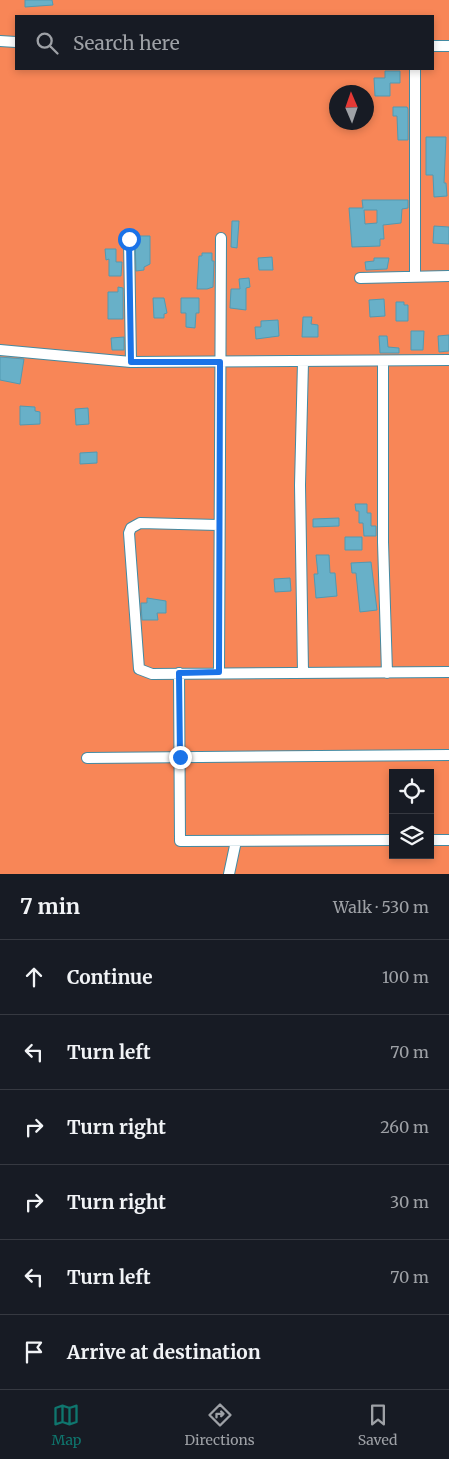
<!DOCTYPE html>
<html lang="en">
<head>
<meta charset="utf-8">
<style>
  :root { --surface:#171b24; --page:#242831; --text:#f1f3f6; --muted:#9ea1a6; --line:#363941; --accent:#0f766e }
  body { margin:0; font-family:Merriweather,serif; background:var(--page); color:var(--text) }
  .controls { position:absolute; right:15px; bottom:15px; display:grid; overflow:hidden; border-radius:0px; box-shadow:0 2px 8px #0003 }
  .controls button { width:45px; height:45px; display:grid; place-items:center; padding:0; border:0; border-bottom:1px solid var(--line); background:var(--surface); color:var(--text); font:25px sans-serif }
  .compass { position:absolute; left:329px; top:85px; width:45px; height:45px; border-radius:50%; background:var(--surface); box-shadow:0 2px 8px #0003; rotate:358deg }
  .stop { position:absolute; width:15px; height:15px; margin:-11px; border:4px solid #1a73e8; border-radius:50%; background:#fff }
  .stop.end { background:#1a73e8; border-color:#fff; box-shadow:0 1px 5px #0008 }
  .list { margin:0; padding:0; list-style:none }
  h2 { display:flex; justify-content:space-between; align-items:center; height:65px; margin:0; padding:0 20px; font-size:21px }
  h2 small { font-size:16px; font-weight:400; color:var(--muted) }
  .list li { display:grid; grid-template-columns:32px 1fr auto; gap:15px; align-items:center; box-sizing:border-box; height:75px; padding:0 20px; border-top:1px solid var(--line) }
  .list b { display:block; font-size:19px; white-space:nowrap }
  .list em { font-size:16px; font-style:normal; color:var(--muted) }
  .icon { flex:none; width:28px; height:28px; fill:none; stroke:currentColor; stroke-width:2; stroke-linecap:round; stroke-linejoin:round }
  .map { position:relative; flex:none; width:449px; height:874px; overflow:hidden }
  .search { position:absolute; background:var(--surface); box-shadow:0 2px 8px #0003; left:15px; right:15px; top:15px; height:55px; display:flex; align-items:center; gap:12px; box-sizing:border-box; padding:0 18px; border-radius:0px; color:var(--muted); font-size:19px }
  .sheet { height:515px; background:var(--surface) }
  nav { display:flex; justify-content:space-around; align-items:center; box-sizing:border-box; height:70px; border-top:1px solid var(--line); background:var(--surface); font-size:14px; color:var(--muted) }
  nav a { display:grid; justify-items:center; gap:2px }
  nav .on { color:var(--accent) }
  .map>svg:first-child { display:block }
  .green { fill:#f88657; fill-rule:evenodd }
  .building { fill:#68b0c8; stroke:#5299b1; fill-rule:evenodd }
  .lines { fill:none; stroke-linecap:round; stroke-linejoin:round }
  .minor-casing { stroke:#438aa2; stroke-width:12 }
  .minor { stroke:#fff; stroke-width:10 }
  .route { stroke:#1a73e8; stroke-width:6 }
</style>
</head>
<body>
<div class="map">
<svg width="449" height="874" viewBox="0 0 449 874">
  <rect width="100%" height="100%" fill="#abe3f8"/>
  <path class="green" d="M0 0H449V874H0ZM16 16H433V69H16ZM336 92H366V122H336ZM393 773H430V855H393Z"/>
  <path class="building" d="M25 0H52L53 5 25 7Z
    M385 71H400V83H390V96H375L374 78H385Z
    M393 107H407L408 109V140H398L397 116H393Z
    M426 137H446L444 183H446L447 196 434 197 433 175H426Z
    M362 200H408V208L402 209 401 223 383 225 384 239H380V246L352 247 349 208H363ZM364 210H377V223L365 224Z
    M232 221H239L237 248 231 247Z
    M434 226 449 227V244L433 243Z
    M135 236H150V264L144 267V270L136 271Z
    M105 249H116V262H122L121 276H109V259L106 260Z
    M202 253H212V261H214L213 287 207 289H197L199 256H202Z
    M272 257 273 270H259L258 258Z
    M374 258H389L387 269 366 270 365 262 374 261Z
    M249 278 250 287 246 288V310L230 308 231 289H240L239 279Z
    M118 287 123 288V319H108V292H118Z
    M153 298H164L167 313 164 314V318H154Z
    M181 298H199V313H196L195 328 186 327V313H181Z
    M384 299 385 316 370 317 369 300Z
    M396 302H404V305H408V321H396Z
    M303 317H312L311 324 318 325V337H302Z
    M278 320 279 336 256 339 255 327H261V321Z
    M411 331H424L423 350H411Z
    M449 335V351L439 352 438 336Z
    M379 336H387L388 347 399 348V353H380Z
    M124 337V350H112L111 338Z
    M0 357 24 359 20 384 0 380Z
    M20 406 35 407V411L40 412V424L20 425Z
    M88 408 89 424 76 425 75 409Z
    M97 452V463L80 464V453Z
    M355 504H367V513H371V526H376V536H364L363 523H359V511H356Z
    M339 518V526L313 527V519Z
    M345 537H362V550H345Z
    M316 555H329L330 573H335L337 596 316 598 314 574H318Z
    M371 562 377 610 360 612 356 573H352L351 563Z
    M290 578 291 591 275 592 274 579Z
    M147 598 166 601V613H157L158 620H142L141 603H147Z"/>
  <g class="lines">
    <defs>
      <path id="minor" d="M0 41 16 42
        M433 46H449
        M415 69V276
        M129 239 131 362
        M360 278 449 276
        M0 350 131 362 449 360
        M383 361V542L387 673
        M303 362 300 485 303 672
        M218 525 140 523 131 528 129 533 139 669 152 674 449 672
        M219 672 221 238
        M179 673 180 841 393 840
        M87 758 449 755
        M430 840H449
        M229 874 236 841"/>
    </defs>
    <use href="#minor" class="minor-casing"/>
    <use href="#minor" class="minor"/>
  </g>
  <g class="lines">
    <path class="route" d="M129 239 131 362H220L219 672 179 673 180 757"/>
  </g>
</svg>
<div class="controls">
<button><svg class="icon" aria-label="locate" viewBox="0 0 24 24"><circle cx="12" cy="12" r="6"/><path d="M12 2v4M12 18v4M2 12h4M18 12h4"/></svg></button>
<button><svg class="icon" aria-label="layers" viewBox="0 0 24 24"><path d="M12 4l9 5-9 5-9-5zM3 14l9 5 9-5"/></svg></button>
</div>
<svg class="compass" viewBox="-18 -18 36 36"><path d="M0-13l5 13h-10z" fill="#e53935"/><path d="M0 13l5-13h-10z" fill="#9ea1a6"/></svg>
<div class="stop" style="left:129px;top:239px"></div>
<div class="stop end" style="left:180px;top:757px"></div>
<div class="search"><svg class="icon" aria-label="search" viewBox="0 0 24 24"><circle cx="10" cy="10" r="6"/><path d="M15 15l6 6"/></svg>Search here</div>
</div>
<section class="sheet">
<h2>7 min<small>Walk · 530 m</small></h2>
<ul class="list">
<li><svg class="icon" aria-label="ahead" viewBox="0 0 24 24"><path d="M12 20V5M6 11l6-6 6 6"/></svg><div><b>Continue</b></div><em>100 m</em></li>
<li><svg class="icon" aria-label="left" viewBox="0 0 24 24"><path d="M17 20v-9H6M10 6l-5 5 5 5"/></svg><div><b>Turn left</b></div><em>70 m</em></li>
<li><svg class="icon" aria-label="right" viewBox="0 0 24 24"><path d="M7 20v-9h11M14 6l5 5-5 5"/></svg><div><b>Turn right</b></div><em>260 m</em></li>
<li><svg class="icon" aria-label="right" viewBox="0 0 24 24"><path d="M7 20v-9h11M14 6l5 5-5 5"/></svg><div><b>Turn right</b></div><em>30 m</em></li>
<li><svg class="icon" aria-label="left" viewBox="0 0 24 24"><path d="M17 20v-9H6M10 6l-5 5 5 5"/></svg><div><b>Turn left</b></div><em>70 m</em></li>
<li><svg class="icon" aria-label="arrive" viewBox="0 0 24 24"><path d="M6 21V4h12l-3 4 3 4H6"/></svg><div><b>Arrive at destination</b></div></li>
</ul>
</section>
<nav>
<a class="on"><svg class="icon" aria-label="map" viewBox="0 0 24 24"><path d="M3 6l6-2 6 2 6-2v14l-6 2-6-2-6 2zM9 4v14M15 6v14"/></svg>Map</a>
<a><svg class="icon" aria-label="directions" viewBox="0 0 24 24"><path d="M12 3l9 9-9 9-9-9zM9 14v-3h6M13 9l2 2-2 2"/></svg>Directions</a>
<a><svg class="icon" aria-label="saved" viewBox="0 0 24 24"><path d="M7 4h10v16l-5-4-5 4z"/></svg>Saved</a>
</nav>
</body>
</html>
